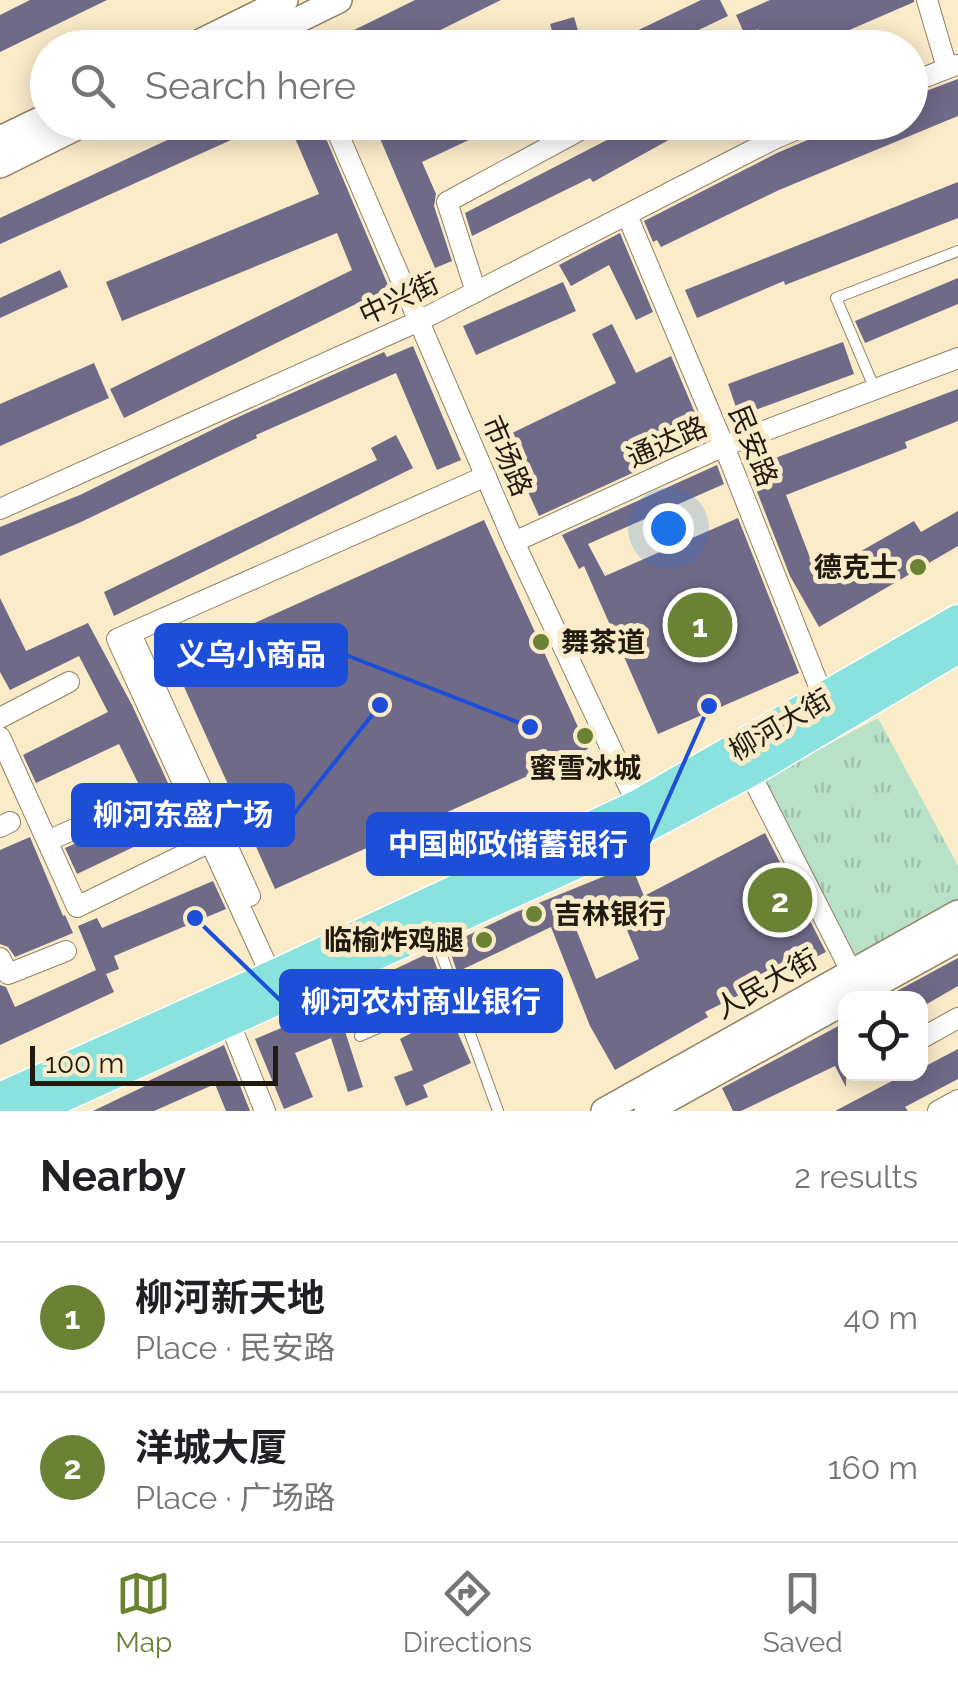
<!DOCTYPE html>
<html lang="en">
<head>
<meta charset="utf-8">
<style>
  :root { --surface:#fff; --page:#f6f6f6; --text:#202124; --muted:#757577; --line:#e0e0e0; --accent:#6a8234 }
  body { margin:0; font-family:Raleway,"Noto Sans SC",sans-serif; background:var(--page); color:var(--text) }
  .controls { position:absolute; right:30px; bottom:30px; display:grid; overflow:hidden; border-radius:20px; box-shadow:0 5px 25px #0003 }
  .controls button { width:90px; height:90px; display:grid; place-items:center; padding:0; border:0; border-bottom:2px solid var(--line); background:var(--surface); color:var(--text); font:50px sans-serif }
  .scale { position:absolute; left:30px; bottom:25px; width:248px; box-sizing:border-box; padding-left:10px; border:5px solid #211b0f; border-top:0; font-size:28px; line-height:35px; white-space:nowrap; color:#211b0f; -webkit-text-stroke:8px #faebc9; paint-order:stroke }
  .you { position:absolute; left:668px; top:528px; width:35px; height:35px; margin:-25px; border:8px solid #fff; border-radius:50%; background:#1a73e8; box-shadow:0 0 0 15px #1a73e833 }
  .badge { display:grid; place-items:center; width:65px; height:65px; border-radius:50%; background:var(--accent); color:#fff; font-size:32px; font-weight:700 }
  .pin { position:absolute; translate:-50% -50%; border:5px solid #fff; box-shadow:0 2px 10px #0006 }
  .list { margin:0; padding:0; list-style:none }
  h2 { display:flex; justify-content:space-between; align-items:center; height:130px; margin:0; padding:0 40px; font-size:42px }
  h2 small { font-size:32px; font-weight:400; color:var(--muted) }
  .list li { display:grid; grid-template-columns:65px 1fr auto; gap:30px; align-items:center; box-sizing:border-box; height:150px; padding:0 40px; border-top:2px solid var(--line) }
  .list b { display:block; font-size:38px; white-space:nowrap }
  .list p { margin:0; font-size:32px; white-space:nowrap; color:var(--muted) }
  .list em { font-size:32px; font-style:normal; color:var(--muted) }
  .icon { flex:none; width:55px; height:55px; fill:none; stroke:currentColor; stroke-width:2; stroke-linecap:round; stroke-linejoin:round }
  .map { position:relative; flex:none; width:958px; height:1111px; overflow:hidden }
  .search { position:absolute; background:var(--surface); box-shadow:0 5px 25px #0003; left:30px; right:30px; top:30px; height:110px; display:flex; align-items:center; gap:25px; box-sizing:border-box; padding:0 35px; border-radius:55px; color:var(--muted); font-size:38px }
  .sheet { height:430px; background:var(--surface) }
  nav { display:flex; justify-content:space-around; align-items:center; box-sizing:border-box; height:140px; border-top:2px solid var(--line); background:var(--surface); font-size:28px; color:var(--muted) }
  nav a { display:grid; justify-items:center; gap:5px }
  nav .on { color:var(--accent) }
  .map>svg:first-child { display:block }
  .park { fill:url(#park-tufts) }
  .building { fill:#706a89; fill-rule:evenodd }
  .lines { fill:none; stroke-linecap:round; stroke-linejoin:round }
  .service-casing { stroke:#8e8161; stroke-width:12 }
  .minor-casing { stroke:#8e8161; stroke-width:22 }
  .tertiary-casing { stroke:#8e8161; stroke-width:28 }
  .primary-casing { stroke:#fff; stroke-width:35 }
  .service { stroke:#fff; stroke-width:10 }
  .minor { stroke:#fff; stroke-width:20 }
  .tertiary { stroke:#fff; stroke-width:25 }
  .primary { stroke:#8ae2df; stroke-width:32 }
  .poi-dot { fill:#6a8234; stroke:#faebc9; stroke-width:4 }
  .labels { text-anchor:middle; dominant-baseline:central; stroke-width:10; stroke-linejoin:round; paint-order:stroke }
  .street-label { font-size:28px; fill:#211b0f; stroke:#faebc9 }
  .poi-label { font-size:28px; font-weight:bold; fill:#211b0f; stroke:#faebc9; text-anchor:end }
  .leader { fill:none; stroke:#1d4ed8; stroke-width:4 }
  .callout-dot { fill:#1d4ed8; stroke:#faebc9; stroke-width:4 }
  .callout { fill:#1d4ed8; stroke:#1d4ed8; stroke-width:4 }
  .callout-label { font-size:30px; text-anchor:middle; font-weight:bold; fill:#fff }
</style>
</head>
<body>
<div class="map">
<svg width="958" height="1111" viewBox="0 0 958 1111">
  <defs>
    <pattern id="park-tufts" width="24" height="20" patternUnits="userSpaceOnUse" patternTransform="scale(2.5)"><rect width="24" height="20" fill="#b8e2c7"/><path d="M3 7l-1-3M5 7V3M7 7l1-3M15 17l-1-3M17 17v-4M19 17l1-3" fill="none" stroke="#9ec1aa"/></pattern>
  </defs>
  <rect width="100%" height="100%" fill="#faebc9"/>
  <path class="park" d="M878 718 958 866V900L854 956 760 781Z"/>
  <path class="building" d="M30 0H107L0 52V15Z
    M415 0H501L404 48H350L344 35Z
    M701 0H720L728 16 661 48H601Z
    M770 0H914V2L808 48H766L758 29 745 35 736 15Z
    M574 17 583 48H557L550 24Z
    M958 79V116L779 190 661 247 657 240 653 242 644 221 777 153 850 122H910V97Z
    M206 122H271L0 244V218Z
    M288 122H319L393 297 362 312 358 303 124 418 110 389 352 270 337 233 122 321 106 282 319 194Z
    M373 122H406L412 137 442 122H507L422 162 436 194 434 206 452 261 435 268Z
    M642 122H701L593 182 590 178 472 236 465 213Z
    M958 182V218L785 285 784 281 697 318 685 290Z
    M620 233 653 312 636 320 609 265 571 286 559 265Z
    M60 270 68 287 0 318V298Z
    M958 278V304L865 343 855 321Z
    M563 282 576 311 476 355 463 326Z
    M612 324 636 373 671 356 706 439 539 516 525 485 534 481 510 434 616 383 592 334Z
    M843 342 854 374 739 416 728 384Z
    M413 346 461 460 437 470 396 373 256 435 257 438 81 522 0 556V527L80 495 236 418 384 352 387 357Z
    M94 363 109 398 0 446V404Z
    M958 389V421L905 442 907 448 786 495 817 576 914 521 921 532 958 511V546L819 627 790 576 743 456 765 447 770 460Z
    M396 435 413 468 114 616 104 592 377 460 371 448Z
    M717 465 724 484 588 544 605 576 738 518 799 673 658 734 584 566 579 569 562 535Z
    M484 520 588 749 275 889 172 660Z
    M0 598 26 651 88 623 132 705 186 822 77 874 65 848 142 815 149 809 150 797 141 789 119 744 36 783 23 755 108 712 79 656 10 690 0 672Z
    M765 833 826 952 705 1012 708 1017 615 1070 590 1026 551 927 457 972 448 945 514 913 605 876 603 872 614 866 629 860 644 896ZM615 901 639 959 596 979 572 919Z
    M30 837 63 916 65 915 73 933 15 957 8 947 0 944V850Z
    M213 881 226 909 114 956 119 969 106 974 114 992 0 1045V985L6 987 15 1007 96 970 78 926 97 918 102 928Z
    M431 952 441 979 343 1025 363 1087 348 1092 331 1038 295 1053 313 1097 284 1109 255 1039 322 1011 321 1008 338 1003 336 997Z
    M958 958V986L920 1008V998H884Z
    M453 1011 457 1031 471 1063 423 1085 428 1097 406 1106 394 1077 413 1070 400 1039Z
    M846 1022V1087L835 1066 741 1111H733L722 1088Z
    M224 1045 250 1111H226L215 1084 154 1111H93L145 1086 144 1083Z
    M958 1049V1079L905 1107 908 1111H835L892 1081 920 1074V1069Z"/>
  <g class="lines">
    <defs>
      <path id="service" d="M874 387 836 298 958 251
        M433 931 498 1111
        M360 1036 456 994"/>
      <path id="minor" d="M927 0 947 68
        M286 13 301 48
        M910 83 956 65
        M333 122 514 542 638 806
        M627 215 724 446 824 699
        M476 292 447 202 595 122
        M0 509 419 321 774 139 814 122
        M514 542 724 446 958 358
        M131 634 250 896
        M0 718 69 682
        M0 737 77 907 210 842
        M749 771 851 971
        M0 827 10 822
        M47 841 137 802
        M0 958 8 974 66 951
        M272 977 117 639 486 476
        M229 1021 265 1111
        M920 1039 958 1018
        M938 1111 958 1100"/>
      <path id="tertiary" d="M188 48 285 0
        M241 48 339 0
        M0 139 48 116
        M0 165 87 122
        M851 998 958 939
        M604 1111 958 913
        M647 1111 846 1001"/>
      <path id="primary" d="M0 1099 272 977 638 806 958 621
        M29 1111 586 858 749 771 958 647"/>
    </defs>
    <use href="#service" class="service-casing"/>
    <use href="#minor" class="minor-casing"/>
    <use href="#tertiary" class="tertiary-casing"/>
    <use href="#primary" class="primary-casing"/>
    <use href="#service" class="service"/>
    <use href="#minor" class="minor"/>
    <use href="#tertiary" class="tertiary"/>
    <use href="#primary" class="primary"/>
  </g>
  <g class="poi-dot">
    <circle cx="918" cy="567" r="10"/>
    <circle cx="541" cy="642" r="10"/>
    <circle cx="585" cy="736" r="10"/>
    <circle cx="534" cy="914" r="10"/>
    <circle cx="484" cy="940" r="10"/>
  </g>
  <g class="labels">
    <g class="street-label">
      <text transform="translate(399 299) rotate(-25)">中兴街</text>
      <text transform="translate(667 442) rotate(-24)">通达路</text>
      <text transform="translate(753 446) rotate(68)">民安路</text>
      <text transform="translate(507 456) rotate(67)">市场路</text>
      <text transform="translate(780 725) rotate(-30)">柳河大街</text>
      <text transform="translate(766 984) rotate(-29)">人民大街</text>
    </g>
    <g class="poi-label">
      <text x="898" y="567">德克士</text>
      <text x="561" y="642" text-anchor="start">舞茶道</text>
      <text x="585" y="768" text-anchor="middle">蜜雪冰城</text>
      <text x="554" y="914" text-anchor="start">吉林银行</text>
      <text x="464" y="940">临榆炸鸡腿</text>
    </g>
  </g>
  <path class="leader" d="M530 727L346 655M380 705L293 815M709 706L648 844M195 918L281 1001"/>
  <g class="callout-dot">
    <circle cx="530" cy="727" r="10"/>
    <circle cx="380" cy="705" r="10"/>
    <circle cx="709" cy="706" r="10"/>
    <circle cx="195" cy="918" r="10"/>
  </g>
  <g class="callout">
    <rect x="156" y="625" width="190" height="60" rx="10"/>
    <rect x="73" y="785" width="220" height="60" rx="10"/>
    <rect x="368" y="814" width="280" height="60" rx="10"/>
    <rect x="281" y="971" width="280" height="60" rx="10"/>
  </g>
  <g class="callout-label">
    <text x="251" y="665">义乌小商品</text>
    <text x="183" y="825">柳河东盛广场</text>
    <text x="508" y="855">中国邮政储蓄银行</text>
    <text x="421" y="1012">柳河农村商业银行</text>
  </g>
</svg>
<div class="controls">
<button><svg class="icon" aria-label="locate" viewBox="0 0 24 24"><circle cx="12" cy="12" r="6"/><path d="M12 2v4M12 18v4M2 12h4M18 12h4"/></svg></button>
</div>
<div class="scale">100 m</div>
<div class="you"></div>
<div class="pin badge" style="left:700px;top:625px">1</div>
<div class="pin badge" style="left:780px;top:900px">2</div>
<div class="search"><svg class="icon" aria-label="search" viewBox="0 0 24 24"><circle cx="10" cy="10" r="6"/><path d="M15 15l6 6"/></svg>Search here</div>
</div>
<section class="sheet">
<h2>Nearby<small>2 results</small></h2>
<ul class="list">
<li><span class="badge">1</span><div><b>柳河新天地</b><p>Place · 民安路</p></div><em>40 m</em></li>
<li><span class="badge">2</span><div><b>洋城大厦</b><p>Place · 广场路</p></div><em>160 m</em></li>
</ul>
</section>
<nav>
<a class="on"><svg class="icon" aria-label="map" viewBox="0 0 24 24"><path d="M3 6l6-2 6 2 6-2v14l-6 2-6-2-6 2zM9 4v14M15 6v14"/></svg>Map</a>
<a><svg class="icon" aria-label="directions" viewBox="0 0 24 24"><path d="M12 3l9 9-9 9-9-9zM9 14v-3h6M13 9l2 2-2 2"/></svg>Directions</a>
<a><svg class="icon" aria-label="saved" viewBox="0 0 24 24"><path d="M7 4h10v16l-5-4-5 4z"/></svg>Saved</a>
</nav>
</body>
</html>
